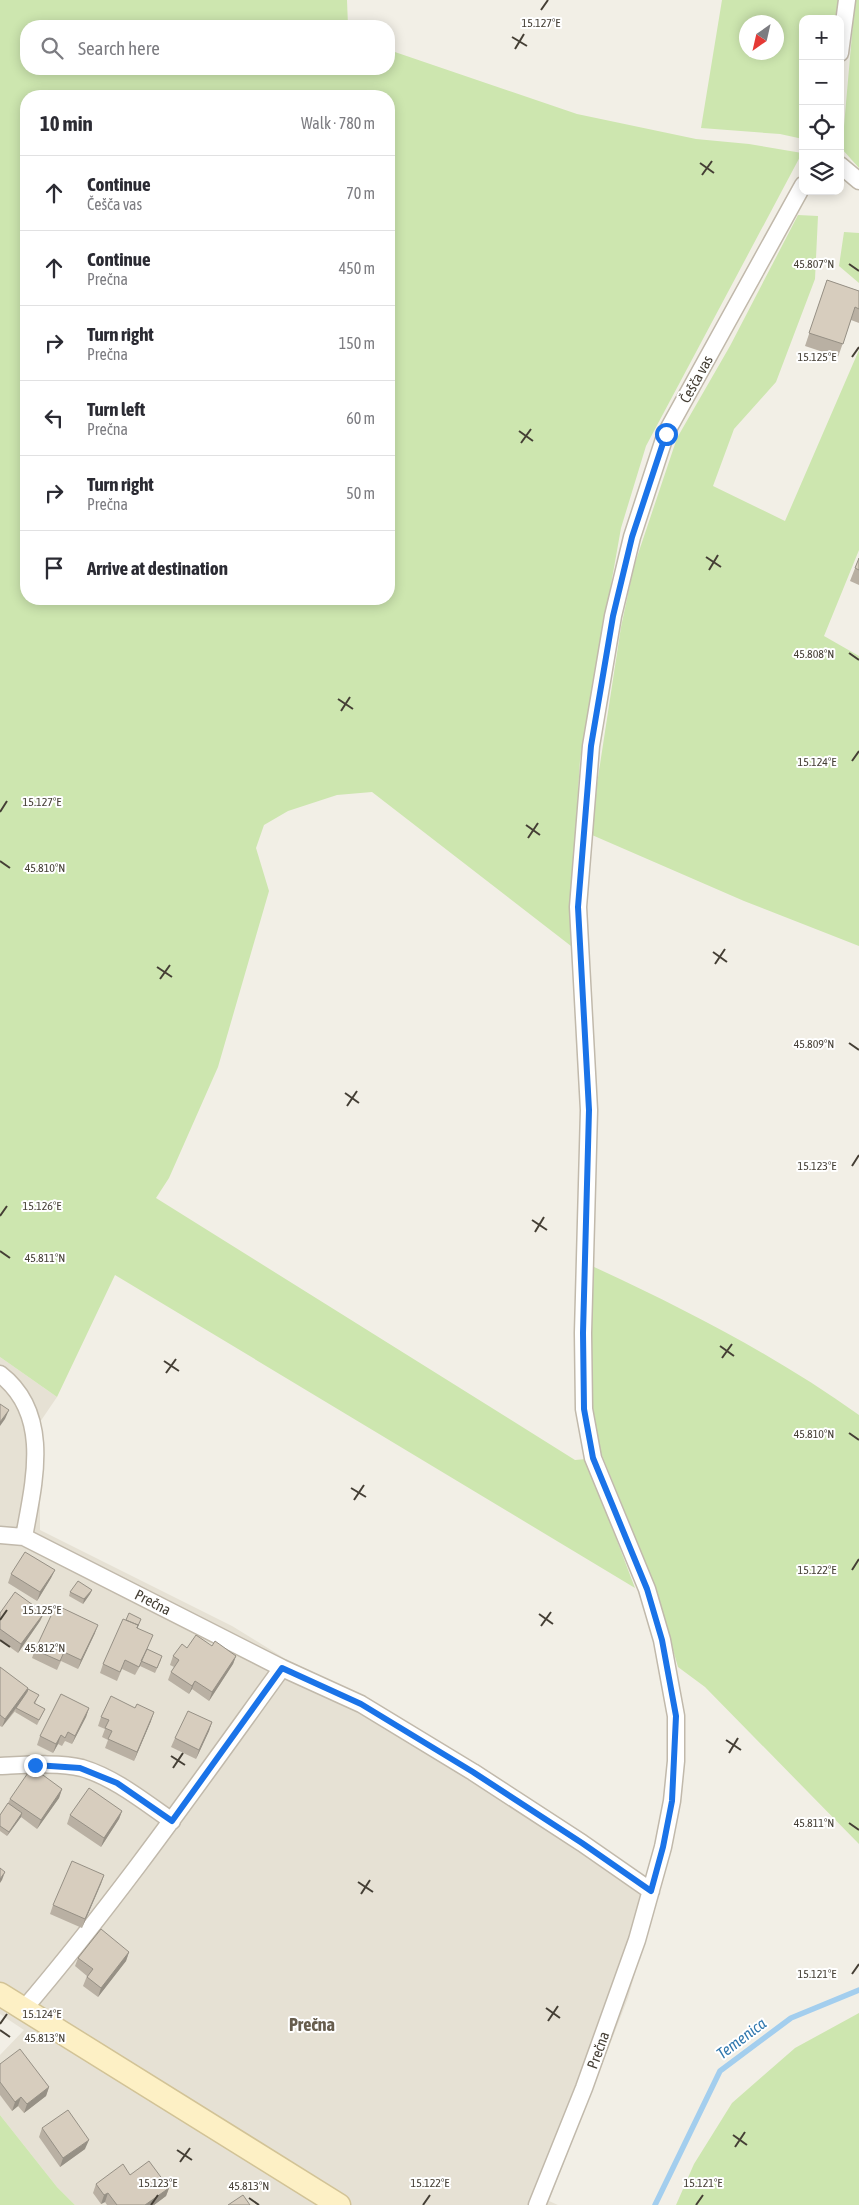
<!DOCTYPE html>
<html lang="en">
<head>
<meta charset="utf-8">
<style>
  :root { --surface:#fff; --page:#f7f7f7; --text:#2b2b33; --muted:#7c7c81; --line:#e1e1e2 }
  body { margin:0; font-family:"Asap Condensed",sans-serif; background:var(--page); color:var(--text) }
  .controls { position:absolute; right:15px; top:15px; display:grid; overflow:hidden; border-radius:10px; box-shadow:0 2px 12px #0003 }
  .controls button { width:45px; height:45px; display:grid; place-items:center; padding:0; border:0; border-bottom:1px solid var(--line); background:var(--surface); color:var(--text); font:25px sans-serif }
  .compass { position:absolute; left:739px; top:15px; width:45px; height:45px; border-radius:50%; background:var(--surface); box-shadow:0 2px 12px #0003; rotate:214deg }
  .stop { position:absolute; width:15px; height:15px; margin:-11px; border:4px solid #1a73e8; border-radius:50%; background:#fff }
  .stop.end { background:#1a73e8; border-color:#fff; box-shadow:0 1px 5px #0008 }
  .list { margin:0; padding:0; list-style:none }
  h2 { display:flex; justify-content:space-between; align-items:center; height:65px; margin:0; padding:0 20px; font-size:21px }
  h2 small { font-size:16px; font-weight:400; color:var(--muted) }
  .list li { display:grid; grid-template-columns:32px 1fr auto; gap:15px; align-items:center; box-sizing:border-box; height:75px; padding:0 20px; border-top:1px solid var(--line) }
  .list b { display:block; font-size:19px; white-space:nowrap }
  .list p { margin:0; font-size:16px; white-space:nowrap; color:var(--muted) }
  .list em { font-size:16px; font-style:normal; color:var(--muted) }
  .icon { flex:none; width:28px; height:28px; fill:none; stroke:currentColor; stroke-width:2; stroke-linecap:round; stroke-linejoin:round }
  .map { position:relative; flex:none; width:859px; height:2205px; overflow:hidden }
  .search { position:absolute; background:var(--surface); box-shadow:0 2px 12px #0003; left:20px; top:20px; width:375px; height:55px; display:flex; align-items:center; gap:12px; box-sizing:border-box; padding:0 18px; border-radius:20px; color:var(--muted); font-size:19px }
  .panel { position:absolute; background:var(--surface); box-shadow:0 2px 12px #0003; left:20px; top:90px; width:375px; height:515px; border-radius:20px }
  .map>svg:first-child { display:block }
  .residential { fill:#e6e1d4 }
  .green { fill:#cde6af; fill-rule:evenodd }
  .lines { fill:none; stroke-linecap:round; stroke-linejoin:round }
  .stream { stroke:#a3ceee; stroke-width:5.5 }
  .street-casing { stroke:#c1b9ab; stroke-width:19 }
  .secondary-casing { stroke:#d2c396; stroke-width:25 }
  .street { stroke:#fff; stroke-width:16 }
  .secondary { stroke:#fdf0c5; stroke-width:22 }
  .wall { fill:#b9b0a3 }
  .shaded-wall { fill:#969085 }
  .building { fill:#d7cdbe; stroke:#969085 }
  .route { stroke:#1a73e8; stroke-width:6 }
  .ticks { fill:none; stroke:#453f35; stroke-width:2 }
  .labels { text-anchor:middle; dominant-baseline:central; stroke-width:4; stroke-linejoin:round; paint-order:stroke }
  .street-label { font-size:15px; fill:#453f35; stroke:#fff }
  .water-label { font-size:16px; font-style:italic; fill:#3178ae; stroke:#fff }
  .quarter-label { font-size:18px; font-weight:bold; fill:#675d4d; stroke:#fff }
  .ticks-label { font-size:12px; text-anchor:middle; fill:#453f35; stroke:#fff; stroke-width:4; stroke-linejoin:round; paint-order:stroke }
</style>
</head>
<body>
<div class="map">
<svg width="859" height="2205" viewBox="0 0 859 2205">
  <rect width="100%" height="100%" fill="#f2efe6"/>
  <path class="residential" d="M0 1357 57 1397 40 1422 43 1456 40 1494V1530L232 1626 284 1658 313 1672 420 1730 660 1885 628 1998 549 2201 558 2205H75L57 2187 0 2115V2055L24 2030 0 2014Z"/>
  <path class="green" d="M0 0H347L348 26H26V69H389V50L577 114 696 139 749 144 802 153 646 446 621 528 580 760 570 922 571 946 372 792 337 795 288 811 264 825 256 848 269 891 218 1067 169 1178 156 1198 575 1460 586 1459 635 1588 115 1275 57 1397 0 1357ZM26 96H389V599H26Z
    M722 0H843L840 19H803V139L780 134 701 128ZM746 22H776V52H746Z
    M855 0H859V168L842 149Z
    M798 215 818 216 815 279 776 382 734 429 713 486 785 521 859 350V550L824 636 859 656V946L744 901 592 835 597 784 621 627 634 566 677 438 730 346Z
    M844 232 859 233V283L839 266Z
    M592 1266C685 1309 775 1355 859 1415V1844L705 1687 678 1667 652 1578 601 1453 593 1409 590 1321Z
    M859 2013V2205H676L694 2164 732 2103 795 2048Z
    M0 2115 57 2187 75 2205H0Z"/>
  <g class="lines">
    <path class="stream" d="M655 2205 720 2071 791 2018 859 1990"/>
    <defs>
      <path id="street" d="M840 53 847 0
        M840 165 859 181
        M0 1374C52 1414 34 1482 24 1537L282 1668 361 1704 473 1772 582 1843 651 1891
        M0 1535 24 1537
        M0 1766C23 1765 60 1762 82 1768 115 1778 143 1801 172 1821
        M23 2010C116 1901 198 1784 282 1668
        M537 2205 584 2088 637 1940 663 1847 672 1801 676 1761V1716L662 1640 647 1589 593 1458 584 1409 583 1333 589 1110 578 907 591 746 613 616 632 537 666 433 803 185"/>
      <path id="secondary" d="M0 1994 339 2205"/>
    </defs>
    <use href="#street" class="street-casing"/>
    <use href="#secondary" class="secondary-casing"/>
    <use href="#street" class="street"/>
    <use href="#secondary" class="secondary"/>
  </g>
  <path class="wall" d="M827 280 859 291V323L851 320 838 357 805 346Z
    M859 558V585L850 581Z
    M55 1570 51 1578 37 1601 8 1583 11 1574Z
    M92 1590 90 1594 83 1604 69 1596 70 1592Z
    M0 1613H44L40 1621 18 1653 0 1640Z
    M126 1620 137 1629 147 1649 161 1660 155 1673 140 1666 135 1675 122 1669 117 1681 100 1673 103 1664Z
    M95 1633 78 1669 61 1661 57 1670 32 1658 35 1650Z
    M212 1646 236 1656 233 1664 209 1701 192 1689 189 1694 168 1680 171 1672 174 1667 170 1665 173 1656 187 1648Z
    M0 1667 28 1689 37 1699 35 1704 45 1709 37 1725 15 1712 16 1710 2 1727 0 1726Z
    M89 1708 86 1717 72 1744 65 1741 62 1746 58 1744 53 1753 37 1745 40 1736Z
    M101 1717 151 1721 134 1761 105 1748 108 1740 102 1737 105 1729 98 1726Z
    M212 1722 209 1731 196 1759 171 1747 175 1738Z
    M62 1789 59 1798 37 1829 21 1817 7 1836 0 1831V1815L8 1803 10 1799Z
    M122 1811 119 1819 101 1847 67 1824 70 1815Z
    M104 1875 82 1928 50 1914 53 1905Z
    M129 1952 126 1961 98 1997 83 1986 87 1976 75 1966 78 1958Z
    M0 2064 49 2087 46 2096 24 2113 18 2106 12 2111 0 2095Z
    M42 2128 85 2149 60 2167 39 2137Z
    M130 2175 169 2188 166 2196 154 2205H107L105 2202 101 2204 93 2193 96 2184Z"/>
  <path class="shaded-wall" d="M9 1410 5 1419 0 1426V1422Z
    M55 1570 51 1578 37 1601 40 1592Z
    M92 1590 90 1594 83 1604 84 1599Z
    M44 1613 40 1621 18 1653 21 1644Z
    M98 1625 95 1633 78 1669 81 1660Z
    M236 1656 233 1664 209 1701 212 1692Z
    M195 1681 192 1689 189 1694 192 1686Z
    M28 1688 25 1697 16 1708 2 1727 5 1719Z
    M89 1708 86 1717 72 1744 75 1736Z
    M154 1712 151 1721 134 1761 137 1752Z
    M212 1722 209 1731 196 1759 199 1750Z
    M61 1735 58 1744 53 1753 56 1744Z
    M62 1789 59 1798 37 1829 41 1820Z
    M122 1811 119 1819 101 1847 104 1838Z
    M22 1813 21 1817 7 1836 9 1832Z
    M5 1872 2 1880 0 1883V1879Z
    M104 1875 101 1884 82 1928 85 1919Z
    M129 1952 126 1961 98 1997 101 1988Z
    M49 2087 46 2096 24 2113 27 2104Z
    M21 2097 18 2106 12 2111 15 2102Z
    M89 2140 85 2149 60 2167 63 2158Z
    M169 2188 166 2196 154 2205H145Z
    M108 2193 105 2202 101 2204 104 2195Z"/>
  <path class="building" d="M827 280 859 291V309L855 307 843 344 809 333Z
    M859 558V570L855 568Z
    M0 1404 9 1410 0 1422Z
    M25 1552 55 1570 40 1592 11 1574Z
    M78 1581 92 1590 84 1599 70 1592Z
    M15 1592 44 1613 21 1644 0 1629V1613Z
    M56 1605 98 1625 81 1660 64 1652 60 1661 35 1650Z
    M129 1613 141 1619 137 1628 138 1625 126 1620Z
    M123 1619 138 1625 137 1628 153 1635 139 1667 125 1660 120 1672 103 1664Z
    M196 1635 212 1646 215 1641 236 1656 212 1692 195 1681 192 1686 171 1672 179 1660 173 1656 182 1644 187 1648Z
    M147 1649 162 1656 157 1668 141 1661Z
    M0 1667 28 1688 5 1719 0 1715Z
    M28 1689 39 1695 34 1703 45 1709 39 1720 16 1708 27 1692Z
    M61 1694 89 1708 75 1736 68 1732 65 1738 61 1735 56 1744 40 1736Z
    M111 1696 135 1708 137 1704 154 1712 137 1752 108 1739 112 1731 105 1728 109 1720 101 1717Z
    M188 1711 212 1722 199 1750 175 1738Z
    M32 1767 62 1789 41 1820 10 1799Z
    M89 1788 122 1811 104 1838 70 1815Z
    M8 1803 22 1813 9 1832 0 1826V1815Z
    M72 1861 104 1875 85 1919 53 1905Z
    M0 1868 5 1872 0 1879Z
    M101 1929 129 1952 101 1988 87 1977 93 1969 78 1958Z
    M20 2049 49 2087 27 2104 21 2097 15 2102 0 2082V2064Z
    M68 2110 89 2140 63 2158 42 2128Z
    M149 2161 169 2188 145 2205H117L108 2193 104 2195 96 2184 123 2164 130 2175Z
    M243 2195 250 2205H228Z"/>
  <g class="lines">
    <path class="route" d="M35 1765 80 1768 117 1783 172 1821 282 1668 361 1704 473 1772 582 1843 651 1891 663 1847 672 1801 676 1716 662 1640 647 1589 593 1458 584 1409 583 1333 589 1110 578 907 591 746 613 616 632 537 666 434"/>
  </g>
  <path class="ticks" d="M541 10 548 0M512 37 527 46M515 49 524 34M700 163 714 173M702 175 712 161M849 264 859 271M852 357 859 347M519 431 533 441M521 443 531 429M706 557 721 567M709 570 718 555M849 653 859 660M338 699 353 709M341 711 350 697M852 761 859 751M0 812 7 801M526 825 540 835M528 838 538 823M0 861 10 868M713 952 727 962M715 964 725 949M157 967 172 977M160 979 170 965M849 1043 859 1050M345 1093 359 1103M347 1106 357 1091M852 1166 859 1155M0 1216 7 1206M532 1220 547 1230M535 1232 544 1217M0 1251 10 1258M720 1346 734 1356M722 1358 732 1344M164 1361 179 1371M166 1373 176 1359M849 1433 859 1440M351 1488 366 1497M354 1500 364 1485M852 1570 859 1559M539 1614 553 1624M0 1620 7 1610M541 1626 551 1612M0 1640 10 1647M726 1740 741 1750M729 1753 738 1738M171 1756 185 1765M173 1768 183 1753M849 1823 859 1830M358 1882 373 1892M361 1894 370 1880M852 1974 859 1964M546 2008 560 2018M548 2021 558 2006M0 2024 7 2014M0 2030 10 2037M733 2135 747 2145M735 2147 745 2132M177 2150 192 2160M180 2162 190 2148M249 2198 259 2205M151 2205 158 2195M423 2205 430 2195M696 2205 703 2195"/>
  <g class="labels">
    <g class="street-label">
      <text transform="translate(696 379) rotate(-61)">Češča vas</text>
      <text transform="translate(153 1602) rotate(27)">Prečna</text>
      <text transform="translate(598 2050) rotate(-70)">Prečna</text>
    </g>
    <g class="water-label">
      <text transform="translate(741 2038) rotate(-37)">Temenica</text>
    </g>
    <g class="quarter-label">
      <text x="312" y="2024">Prečna</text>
    </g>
  </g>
  <g class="ticks-label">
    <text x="541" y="27">15.127°E</text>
    <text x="814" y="268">45.807°N</text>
    <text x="817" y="361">15.125°E</text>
    <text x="814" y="658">45.808°N</text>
    <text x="817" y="766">15.124°E</text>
    <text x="42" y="806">15.127°E</text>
    <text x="45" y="872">45.810°N</text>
    <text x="814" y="1048">45.809°N</text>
    <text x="817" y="1170">15.123°E</text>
    <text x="42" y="1210">15.126°E</text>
    <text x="45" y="1262">45.811°N</text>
    <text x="814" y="1438">45.810°N</text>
    <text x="817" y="1574">15.122°E</text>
    <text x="42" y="1614">15.125°E</text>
    <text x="45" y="1652">45.812°N</text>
    <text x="814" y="1827">45.811°N</text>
    <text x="817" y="1978">15.121°E</text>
    <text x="42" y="2018">15.124°E</text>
    <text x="45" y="2042">45.813°N</text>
    <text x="158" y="2187">15.123°E</text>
    <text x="430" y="2187">15.122°E</text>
    <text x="703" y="2187">15.121°E</text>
    <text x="249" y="2190">45.813°N</text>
  </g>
</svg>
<div class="controls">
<button>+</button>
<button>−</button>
<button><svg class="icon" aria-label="locate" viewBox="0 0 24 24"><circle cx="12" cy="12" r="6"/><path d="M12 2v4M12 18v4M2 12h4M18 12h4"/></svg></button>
<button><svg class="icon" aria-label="layers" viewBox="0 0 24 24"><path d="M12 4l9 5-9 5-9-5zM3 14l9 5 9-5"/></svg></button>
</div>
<svg class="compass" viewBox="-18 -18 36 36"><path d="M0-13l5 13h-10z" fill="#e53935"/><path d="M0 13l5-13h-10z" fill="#7c7c81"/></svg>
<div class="stop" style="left:666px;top:434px"></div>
<div class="stop end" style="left:35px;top:1765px"></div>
<div class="search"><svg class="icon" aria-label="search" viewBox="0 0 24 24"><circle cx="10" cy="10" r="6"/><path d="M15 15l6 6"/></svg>Search here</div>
<section class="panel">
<h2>10 min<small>Walk · 780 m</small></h2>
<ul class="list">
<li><svg class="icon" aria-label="ahead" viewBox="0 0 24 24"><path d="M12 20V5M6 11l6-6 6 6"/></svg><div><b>Continue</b><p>Češča vas</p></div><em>70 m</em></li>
<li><svg class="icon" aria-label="ahead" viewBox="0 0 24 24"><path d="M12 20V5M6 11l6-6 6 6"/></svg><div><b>Continue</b><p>Prečna</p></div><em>450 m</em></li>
<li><svg class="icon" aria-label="right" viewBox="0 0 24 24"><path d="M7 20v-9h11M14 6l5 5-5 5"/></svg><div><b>Turn right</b><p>Prečna</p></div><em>150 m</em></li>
<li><svg class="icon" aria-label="left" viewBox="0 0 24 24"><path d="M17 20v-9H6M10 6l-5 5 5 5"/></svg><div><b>Turn left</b><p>Prečna</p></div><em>60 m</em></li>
<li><svg class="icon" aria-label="right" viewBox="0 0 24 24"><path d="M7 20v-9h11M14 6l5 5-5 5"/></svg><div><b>Turn right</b><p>Prečna</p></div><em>50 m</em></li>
<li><svg class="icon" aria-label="arrive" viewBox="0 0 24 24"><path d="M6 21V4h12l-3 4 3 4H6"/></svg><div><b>Arrive at destination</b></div></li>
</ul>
</section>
</div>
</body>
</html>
